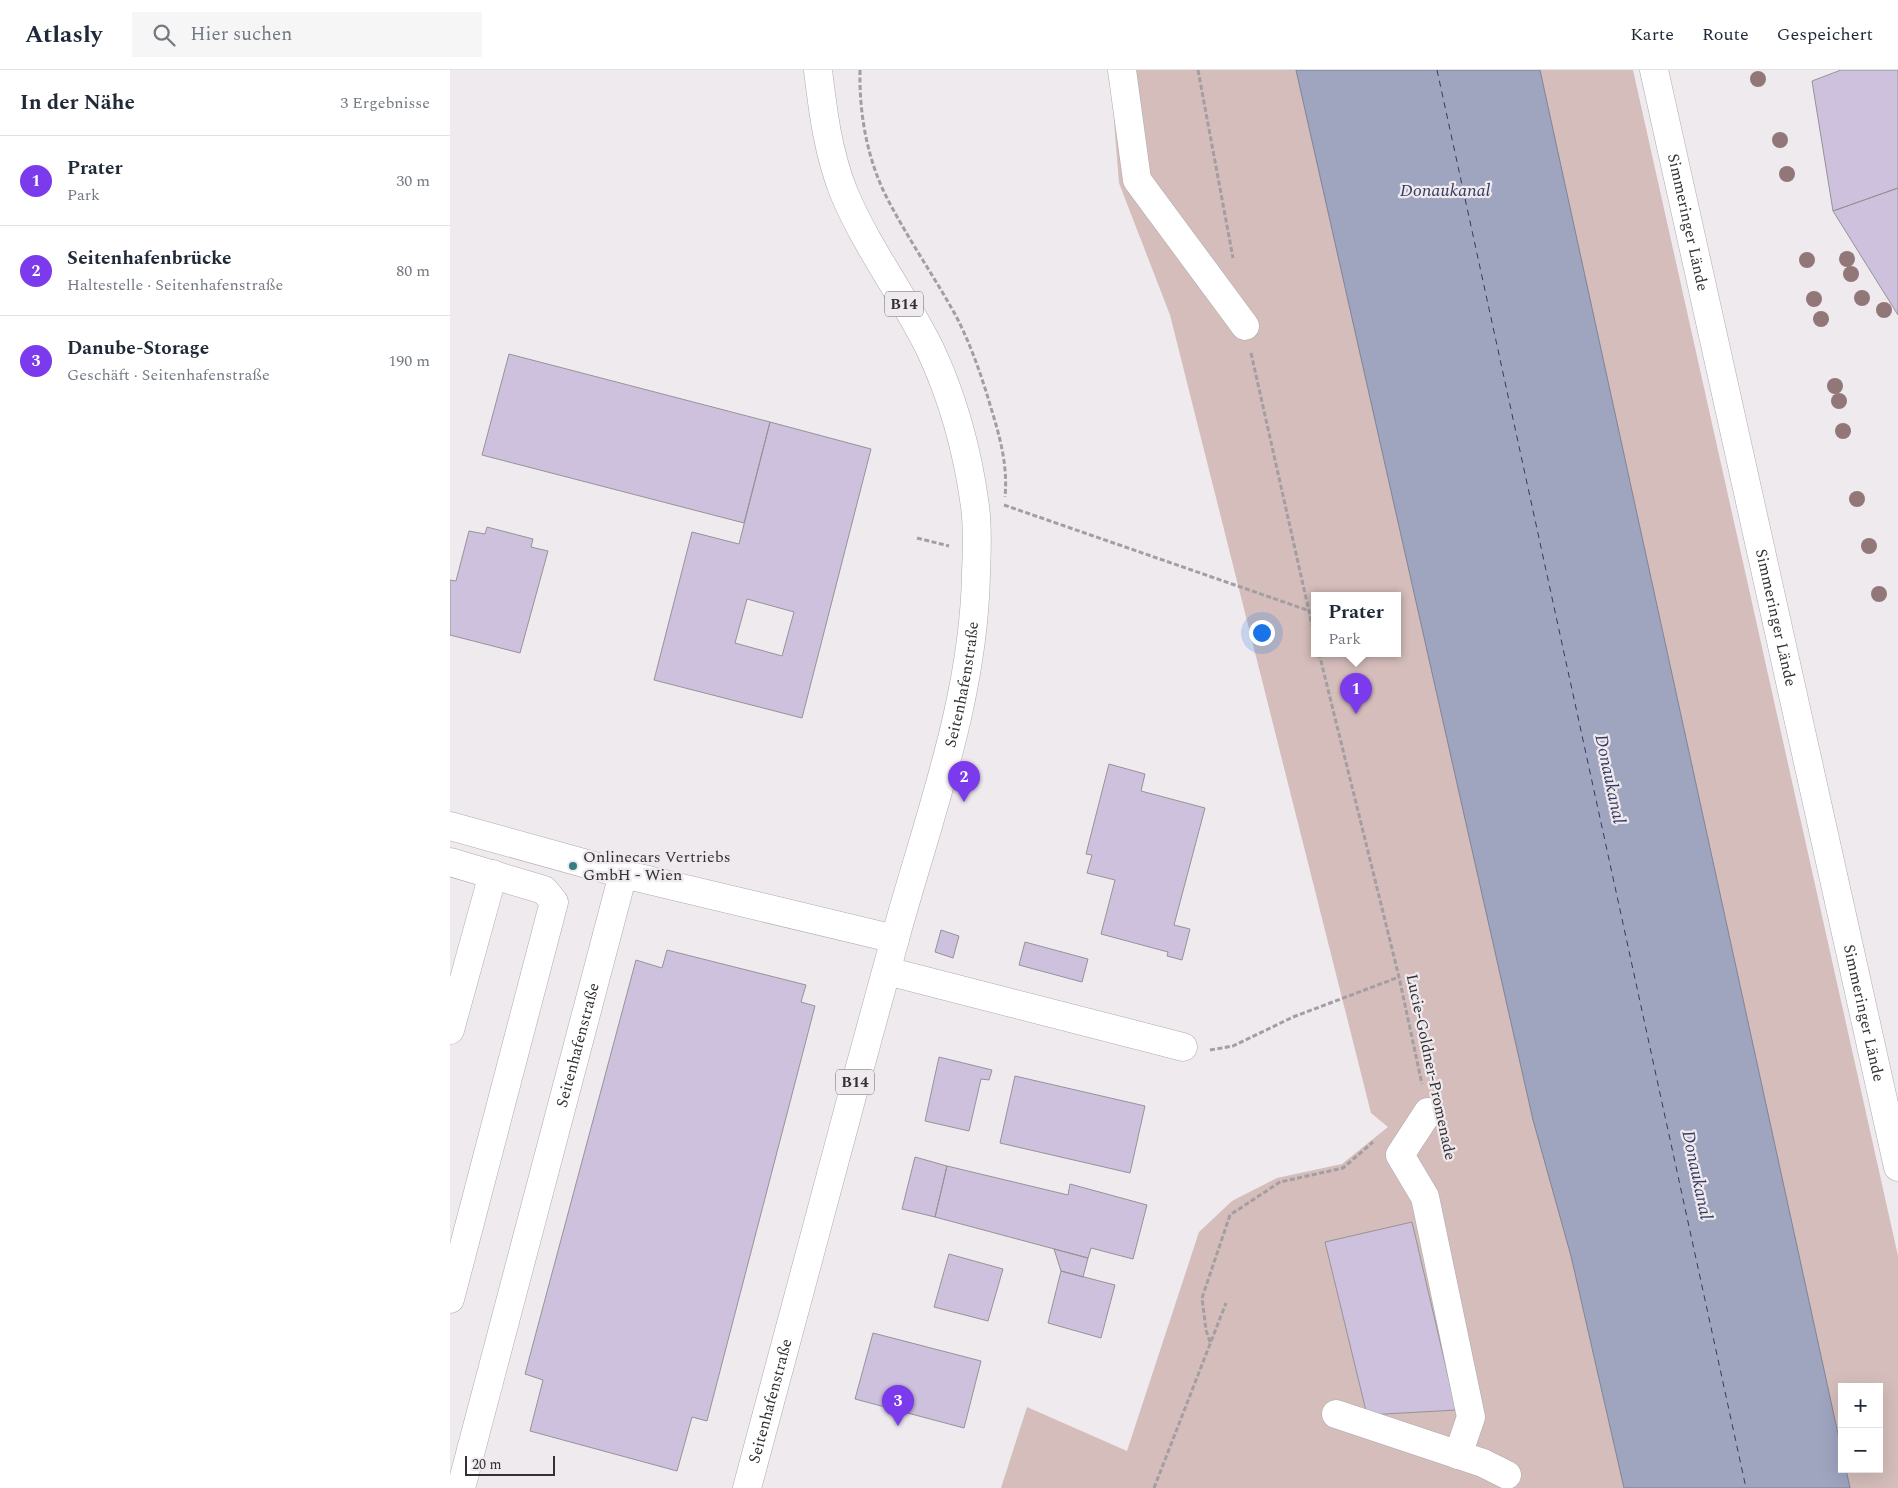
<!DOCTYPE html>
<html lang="de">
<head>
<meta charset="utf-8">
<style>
  :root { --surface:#fff; --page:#f6f6f7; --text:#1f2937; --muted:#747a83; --line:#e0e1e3; --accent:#7c3aed }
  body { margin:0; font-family:Spectral,serif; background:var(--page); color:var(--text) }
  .controls { position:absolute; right:15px; bottom:15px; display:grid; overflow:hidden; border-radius:0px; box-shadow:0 5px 20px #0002 }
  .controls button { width:45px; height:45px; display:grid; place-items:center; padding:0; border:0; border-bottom:1px solid var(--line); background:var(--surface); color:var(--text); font:25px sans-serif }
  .scale { position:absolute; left:15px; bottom:12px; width:90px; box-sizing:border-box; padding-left:5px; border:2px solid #333133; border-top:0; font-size:14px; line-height:18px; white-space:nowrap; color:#333133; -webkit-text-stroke:4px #efeaee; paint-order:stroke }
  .you { position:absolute; left:811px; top:562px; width:18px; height:18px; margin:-12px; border:4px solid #fff; border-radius:50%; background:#1a73e8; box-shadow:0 0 0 8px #1a73e833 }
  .badge { display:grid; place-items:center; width:32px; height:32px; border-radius:50%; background:var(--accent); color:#fff; font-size:16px; font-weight:700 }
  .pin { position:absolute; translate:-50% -41px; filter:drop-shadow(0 1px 2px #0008) }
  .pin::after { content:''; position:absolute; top:26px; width:18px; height:15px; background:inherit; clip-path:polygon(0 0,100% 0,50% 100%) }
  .popup { position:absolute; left:861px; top:522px; width:90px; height:65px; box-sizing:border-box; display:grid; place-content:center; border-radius:0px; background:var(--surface); filter:drop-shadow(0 1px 4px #0005); font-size:16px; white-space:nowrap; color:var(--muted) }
  .popup b { font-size:19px; color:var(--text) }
  .popup::after { content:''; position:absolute; left:50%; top:100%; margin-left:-10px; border:10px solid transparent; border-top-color:var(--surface) }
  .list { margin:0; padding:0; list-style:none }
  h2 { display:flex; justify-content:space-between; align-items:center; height:65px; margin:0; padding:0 20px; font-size:21px }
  h2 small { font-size:16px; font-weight:400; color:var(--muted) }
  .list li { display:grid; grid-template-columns:32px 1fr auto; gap:15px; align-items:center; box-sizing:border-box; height:90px; padding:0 20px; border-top:1px solid var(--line) }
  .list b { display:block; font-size:19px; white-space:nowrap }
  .list p { margin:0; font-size:16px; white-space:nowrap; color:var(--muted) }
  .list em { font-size:16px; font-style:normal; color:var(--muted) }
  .icon { flex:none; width:28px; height:28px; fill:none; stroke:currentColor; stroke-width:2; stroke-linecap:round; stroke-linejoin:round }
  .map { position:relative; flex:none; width:1448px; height:1418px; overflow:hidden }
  header { display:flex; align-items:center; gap:30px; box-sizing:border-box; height:70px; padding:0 25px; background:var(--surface); border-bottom:1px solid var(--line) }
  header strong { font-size:24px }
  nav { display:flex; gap:28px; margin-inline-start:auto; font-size:18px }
  .search { width:350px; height:45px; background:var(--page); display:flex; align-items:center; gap:12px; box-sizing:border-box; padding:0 18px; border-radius:0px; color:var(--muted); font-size:19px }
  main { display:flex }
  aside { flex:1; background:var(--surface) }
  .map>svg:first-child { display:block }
  .green { fill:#d4bdbb; fill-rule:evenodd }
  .water { fill:#9fa4bf; stroke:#7f8295 }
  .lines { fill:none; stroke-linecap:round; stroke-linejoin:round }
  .ferry { stroke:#363a63; stroke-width:1; stroke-dasharray:6 5; stroke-linecap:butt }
  .building { fill:#cdc1dd; stroke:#959398; fill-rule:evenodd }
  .minor-casing { stroke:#afaaae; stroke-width:29 }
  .major-casing { stroke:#afaaae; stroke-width:29 }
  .path { stroke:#a29ea1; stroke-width:3; stroke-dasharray:5 2.5; stroke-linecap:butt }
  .minor { stroke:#fff; stroke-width:28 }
  .major { stroke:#fff; stroke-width:28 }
  .tree { fill:#927778 }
  .poi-dot { fill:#367f81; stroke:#efeaee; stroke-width:2 }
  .labels { text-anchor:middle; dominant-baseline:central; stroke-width:4.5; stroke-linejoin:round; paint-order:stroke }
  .shield { fill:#efeaee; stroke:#6b686b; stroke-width:1 }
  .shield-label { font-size:15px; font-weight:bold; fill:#333133 }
  .street-label { font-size:16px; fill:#333133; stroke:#efeaee }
  .poi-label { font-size:16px; fill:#333133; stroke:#efeaee; text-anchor:start }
  .water-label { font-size:18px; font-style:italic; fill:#363a63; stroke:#efeaee }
</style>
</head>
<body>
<header>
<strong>Atlasly</strong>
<div class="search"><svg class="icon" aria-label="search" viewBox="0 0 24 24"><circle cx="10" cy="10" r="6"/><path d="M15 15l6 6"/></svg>Hier suchen</div>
<nav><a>Karte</a><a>Route</a><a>Gespeichert</a></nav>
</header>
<main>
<aside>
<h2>In der Nähe<small>3 Ergebnisse</small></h2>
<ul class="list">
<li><span class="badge">1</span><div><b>Prater</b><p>Park</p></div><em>30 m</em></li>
<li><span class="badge">2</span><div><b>Seitenhafenbrücke</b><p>Haltestelle · Seitenhafenstraße</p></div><em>80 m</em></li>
<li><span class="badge">3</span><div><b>Danube-Storage</b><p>Geschäft · Seitenhafenstraße</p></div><em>190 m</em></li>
</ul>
</aside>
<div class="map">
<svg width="1448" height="1418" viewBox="0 0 1448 1418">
  <rect width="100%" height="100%" fill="#efeaee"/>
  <path class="green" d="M660 0H846L1083 1050 1121 1186 1174 1418H551L577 1337 677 1381 749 1162 782 1131 827 1108 892 1094 938 1057 921 1043 720 245 669 113ZM865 525H947V583H865Z
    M1090 0H1183L1448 1186V1418H1400L1396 1399H1429V1317H1392V1382Z"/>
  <path class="water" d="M846 0H1090L1392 1382V1399H1396L1400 1418H1174L1121 1186 1083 1050Z"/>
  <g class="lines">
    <path class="ferry" d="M987 0 1296 1418"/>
  </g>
  <path class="building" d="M1391 0H1448V118L1383 141 1362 11Z
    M1448 118V245L1383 141Z
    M59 284 320 352 294 453 32 385Z
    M320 352 421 379 352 648 204 610 242 462 289 474ZM297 529 344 542 332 586 285 573Z
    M37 457 83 469 81 477 98 481 70 583 0 565V510L6 511 19 461 35 464Z
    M659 694 695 704 691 721 755 738 724 855 740 859 732 890 717 886 718 882 651 864 665 810 637 803 642 785 636 784Z
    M491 860 509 866 503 888 485 882Z
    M575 872 638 889 632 912 569 895Z
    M217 880 356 915 351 932 365 936 257 1351 242 1347 227 1401 80 1361 93 1310 75 1304 186 890 212 898Z
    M489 987 542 1000 539 1010 531 1009 519 1061 475 1051Z
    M565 1006 695 1036 680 1103 550 1073Z
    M465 1087 497 1096 485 1147 452 1139Z
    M497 1096 618 1125 620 1114 697 1135 683 1189 641 1178 638 1188 485 1147Z
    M962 1152 1006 1340 917 1345 875 1172Z
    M604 1179 638 1188 633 1207 611 1201Z
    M499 1184 553 1199 538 1251 484 1237Z
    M611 1201 665 1215 651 1268 598 1253Z
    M423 1263 531 1291 514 1358 405 1329Z"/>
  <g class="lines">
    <defs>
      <g id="minor">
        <path d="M672 0 687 110 795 256"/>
        <path id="s1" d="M1204 0 1448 1097"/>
        <path d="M0 756 173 804"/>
        <path d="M0 792 94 820 104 832 0 1229"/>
        <path d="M437 901 733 977"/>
        <path d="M0 960 43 804"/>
        <path d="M978 1042 950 1085 975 1127 1021 1347 1008 1385"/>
        <path d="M886 1344 1033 1393 1057 1405"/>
        <path id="s2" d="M11 1418 173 804 445 869"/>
      </g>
      <g id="major">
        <path id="s3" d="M297 1418C347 1234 395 1049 446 865 479 746 524 628 526 503 527 481 528 458 525 436 518 384 503 328 480 279 454 226 417 178 394 123 378 83 373 42 368 0"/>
      </g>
    </defs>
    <use href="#minor" class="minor-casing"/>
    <use href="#major" class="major-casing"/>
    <path class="path" d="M410 0C409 43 417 89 437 128 458 169 484 206 506 246 521 275 532 307 541 338 550 367 558 396 555 427
      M748 0 783 188
      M801 283 865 568
      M554 435 857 540
      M467 468 499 476
      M869 583 949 907 972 1014
      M760 980 783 976 843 947 949 907
      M760 1272 756 1260 752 1228 780 1145 830 1112 893 1098 923 1072
      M704 1418 776 1233"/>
    <use href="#minor" class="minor"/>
    <use href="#major" class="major"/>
  </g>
  <g class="tree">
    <circle cx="1308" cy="9" r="8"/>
    <circle cx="1330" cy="70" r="8"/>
    <circle cx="1337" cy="104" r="8"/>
    <circle cx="1397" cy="189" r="8"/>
    <circle cx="1357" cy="190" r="8"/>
    <circle cx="1401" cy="204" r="8"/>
    <circle cx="1412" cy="228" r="8"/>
    <circle cx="1364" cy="229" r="8"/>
    <circle cx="1434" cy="240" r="8"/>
    <circle cx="1371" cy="249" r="8"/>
    <circle cx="1385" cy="316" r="8"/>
    <circle cx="1389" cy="331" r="8"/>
    <circle cx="1393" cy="361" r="8"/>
    <circle cx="1407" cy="429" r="8"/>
    <circle cx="1419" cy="476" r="8"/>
    <circle cx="1429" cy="524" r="8"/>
  </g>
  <circle class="poi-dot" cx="123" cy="796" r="5"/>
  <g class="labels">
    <g class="shield">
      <rect x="435" y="221.5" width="38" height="25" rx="4"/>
      <rect x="386" y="999.5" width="38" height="25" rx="4"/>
    </g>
    <g class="shield-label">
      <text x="454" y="234">B14</text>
      <text x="405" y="1012">B14</text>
    </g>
    <g class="street-label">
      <text stroke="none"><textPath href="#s1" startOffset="156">Simmeringer Lände</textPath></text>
      <text stroke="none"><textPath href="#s1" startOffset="561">Simmeringer Lände</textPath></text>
      <text stroke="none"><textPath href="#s3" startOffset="832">Seitenhafenstraße</textPath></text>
      <text stroke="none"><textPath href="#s1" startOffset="966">Simmeringer Lände</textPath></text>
      <text stroke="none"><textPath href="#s2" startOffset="458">Seitenhafenstraße</textPath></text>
      <text transform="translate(981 997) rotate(78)">Lucie-Goldner-Promenade</text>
      <text stroke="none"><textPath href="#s3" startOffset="90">Seitenhafenstraße</textPath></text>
    </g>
    <g class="poi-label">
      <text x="133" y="787">Onlinecars Vertriebs<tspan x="133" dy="18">GmbH - Wien</tspan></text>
    </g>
    <g class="water-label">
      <text x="995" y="120">Donaukanal</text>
      <text transform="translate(1160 709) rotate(78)">Donaukanal</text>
      <text transform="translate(1247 1105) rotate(78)">Donaukanal</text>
    </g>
  </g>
</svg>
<div class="controls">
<button>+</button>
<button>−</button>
</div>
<div class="scale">20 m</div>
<div class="you"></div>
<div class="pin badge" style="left:906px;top:644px">1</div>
<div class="popup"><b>Prater</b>Park</div>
<div class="pin badge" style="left:514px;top:732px">2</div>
<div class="pin badge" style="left:448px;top:1356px">3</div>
</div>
</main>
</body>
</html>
